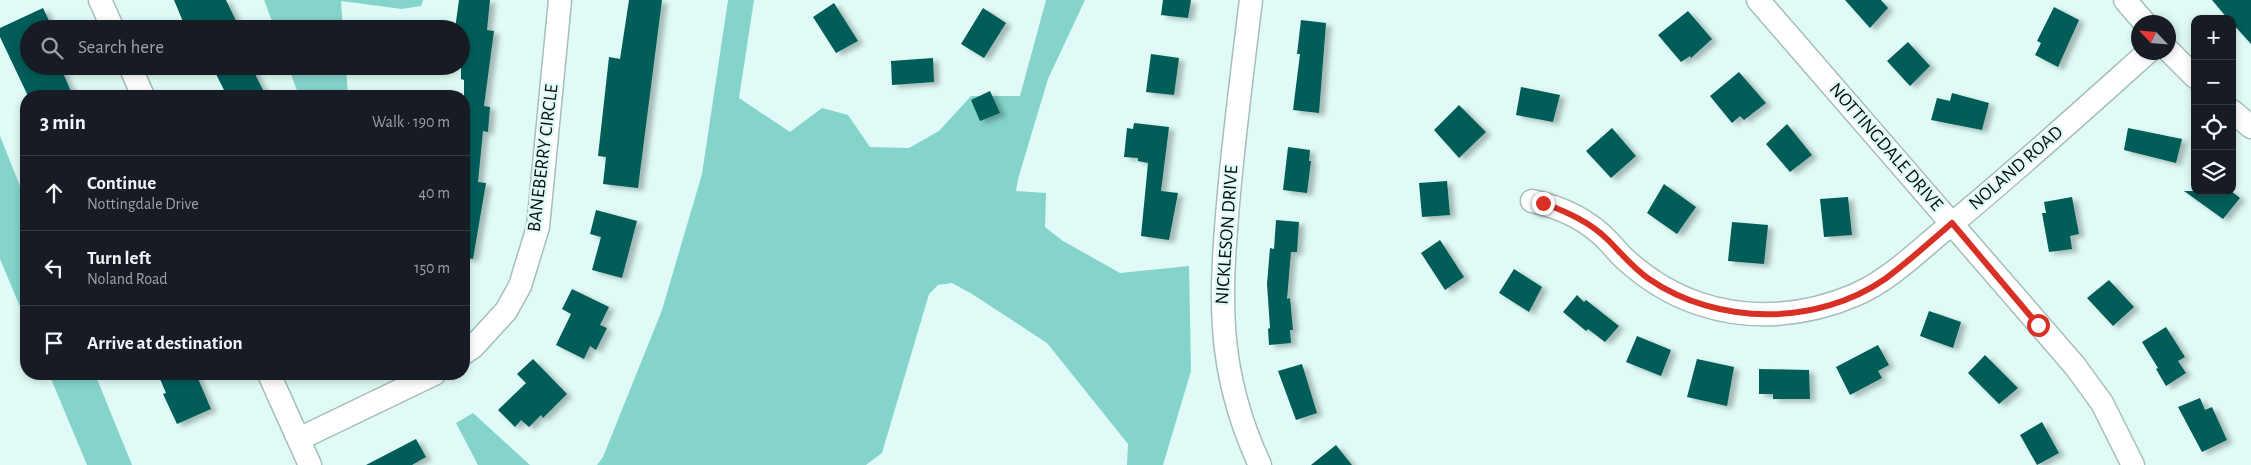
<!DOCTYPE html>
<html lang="en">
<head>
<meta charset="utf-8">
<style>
  :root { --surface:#171b24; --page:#20242c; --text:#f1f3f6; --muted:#9ea1a6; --line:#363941 }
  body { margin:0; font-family:"Alegreya Sans",sans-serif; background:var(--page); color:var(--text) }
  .controls { position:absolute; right:15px; top:15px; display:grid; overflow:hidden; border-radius:10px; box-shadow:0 2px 8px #0003 }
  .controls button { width:45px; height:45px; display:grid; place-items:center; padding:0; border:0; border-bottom:1px solid var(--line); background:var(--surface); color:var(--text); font:25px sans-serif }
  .compass { position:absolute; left:2131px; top:15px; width:45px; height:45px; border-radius:50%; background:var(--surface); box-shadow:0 2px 8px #0003; rotate:296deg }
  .stop { position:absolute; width:15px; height:15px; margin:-11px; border:4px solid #d93025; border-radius:50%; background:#fff }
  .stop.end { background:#d93025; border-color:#fff; box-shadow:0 1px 5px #0008 }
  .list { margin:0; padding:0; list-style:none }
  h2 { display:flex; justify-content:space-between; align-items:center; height:65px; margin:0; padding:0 20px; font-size:21px }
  h2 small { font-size:16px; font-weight:400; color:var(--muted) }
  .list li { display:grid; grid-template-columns:32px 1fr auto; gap:15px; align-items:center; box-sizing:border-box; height:75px; padding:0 20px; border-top:1px solid var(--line) }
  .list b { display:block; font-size:19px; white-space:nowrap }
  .list p { margin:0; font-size:16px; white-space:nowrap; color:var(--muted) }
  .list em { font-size:16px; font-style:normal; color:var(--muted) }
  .icon { flex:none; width:28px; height:28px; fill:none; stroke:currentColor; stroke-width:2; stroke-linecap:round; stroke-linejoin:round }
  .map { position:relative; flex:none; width:2251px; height:465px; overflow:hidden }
  .search { position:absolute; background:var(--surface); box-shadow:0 2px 8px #0003; left:20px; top:20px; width:450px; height:55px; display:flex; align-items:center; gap:12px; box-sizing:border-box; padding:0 18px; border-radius:28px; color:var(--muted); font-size:19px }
  .panel { position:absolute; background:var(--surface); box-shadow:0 2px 8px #0003; left:20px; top:90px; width:450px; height:290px; border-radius:20px }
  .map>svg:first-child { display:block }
  .green { fill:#84d4cb }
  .building { fill:#045d58; filter:url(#shadow) }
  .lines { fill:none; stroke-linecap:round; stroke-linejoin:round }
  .minor-casing { stroke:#a5bebb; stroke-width:25 }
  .minor { stroke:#fff; stroke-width:22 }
  .route { stroke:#d93025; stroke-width:6 }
  .labels { text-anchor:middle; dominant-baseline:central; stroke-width:5; stroke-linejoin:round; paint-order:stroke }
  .street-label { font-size:19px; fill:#07100f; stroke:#e0fbf7 }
</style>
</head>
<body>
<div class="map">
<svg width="2251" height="465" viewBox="0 0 2251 465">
  <defs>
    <filter id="shadow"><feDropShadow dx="5.5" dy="3" stdDeviation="2.5" flood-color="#0004"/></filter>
  </defs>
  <rect width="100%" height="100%" fill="#e0fbf7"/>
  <path class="green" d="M264 0H423L421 6 402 9 341 1 343 29H275Z
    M728 0H754L739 98 790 132 822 108 848 115 870 147 909 148 939 131 971 96H1020L1046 0H1085L1048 79 1018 179 1016 191 1046 193 1045 227 1063 241 1120 273 1189 266 1191 371 1163 465H1127L1128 444 1047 343 972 294 952 283 938 285 929 294 882 453 866 465H597L603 457 662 310 702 174Z
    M288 66H346L348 96H299Z
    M0 136 26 201V321L0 259Z
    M49 374H95L132 465H87Z
    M473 413 530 465H478L456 423Z"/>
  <path class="building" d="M174 0H226L240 29H186Z
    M459 0H490L487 30 494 31 484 106 490 107 488 132 483 131 478 182 486 183 473 259 464 258V80L461 79V29H455Z
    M629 0H662L638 188 603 184 606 157 598 156 609 57 620 59Z
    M1163 0H1191L1188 18 1161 15Z
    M1845 0H1881L1888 8 1870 28Z
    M2212 0H2251V44L2232 23V19H2228Z
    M834 3 858 41 836 53 813 17Z
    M2054 7 2079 20 2058 67 2035 55 2041 43 2037 41Z
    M43 8 53 29H29V66H60L73 96H28L0 37V28Z
    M983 8 1006 23 984 58 961 44Z
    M1688 11 1712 39 1691 58 1690 56 1681 62 1658 35Z
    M1301 20 1326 23 1319 113 1293 110 1300 54H1297Z
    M1908 42 1930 66 1910 86 1887 61Z
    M1151 54 1179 58 1174 95 1146 92Z
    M933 58 934 82 892 85 891 61Z
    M212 66H251L266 96H227Z
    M1739 72 1766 103 1744 120 1740 116 1732 123 1710 96Z
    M1521 87 1560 95 1553 122 1516 115Z
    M990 91 1000 113 980 121 971 100Z
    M1952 93 1989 103 1982 130 1931 120 1937 98 1950 101Z
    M1459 105 1486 132 1459 158 1434 130Z
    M1134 123 1169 127 1161 191 1178 193 1169 240 1141 236 1148 163 1138 161V158L1124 157 1127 128 1133 129Z
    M1787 124 1812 155 1790 172 1766 144Z
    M1612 128 1636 156 1611 178 1586 151Z
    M2128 128 2182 139 2176 163 2124 150Z
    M1288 147 1310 150 1309 161H1311L1307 193 1283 190Z
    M1447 181 1450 215 1422 217 1419 183Z
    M1664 184 1696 207 1677 234 1647 213Z
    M2184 191H2231L2240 198 2223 219Z
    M1848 197 1852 235 1824 237 1820 199Z
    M2072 197 2079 234 2070 236 2072 249 2049 252 2042 213H2046L2044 202Z
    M596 210 637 221 622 278 592 270 601 237 590 234Z
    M1276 220 1299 222 1297 252H1291L1287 299 1290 298 1293 330H1290L1291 343 1269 345 1268 329 1270 328 1267 284 1270 248 1274 249Z
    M1732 222 1768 225 1764 264 1728 261Z
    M1440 240 1464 277 1445 290 1421 253Z
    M1514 269 1542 287 1529 312 1499 293Z
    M2109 280 2134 307 2113 326 2087 298Z
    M572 289 609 307 600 325 607 328 596 350 590 346 584 359 556 345 571 314 562 309Z
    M1577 295 1584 302 1586 300 1619 326 1605 342 1588 329 1586 331 1563 312Z
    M1929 311 1961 322 1953 348 1920 336Z
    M2166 327 2185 357 2178 361 2186 373 2166 386 2156 369 2158 368 2142 342Z
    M1637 336 1671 350 1661 376 1626 362Z
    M1878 345 1889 365 1878 371 1882 378 1850 395 1836 367Z
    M1985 355 2018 388 1999 404 1968 373Z
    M533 359 567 394 543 418 541 415 529 427 521 420 515 427 498 410 526 383 517 374Z
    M1697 359 1734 367 1727 406 1687 397Z
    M1302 364 1317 413 1296 420 1278 371Z
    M1759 369 1809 370 1810 399H1773V394H1759Z
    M170 374H196L211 409 177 424 163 394 166 393 160 379Z
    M2200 398 2205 410 2212 407 2227 440 2202 452 2178 407Z
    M2042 422 2059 453 2037 465 2020 435Z
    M416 439 426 457 412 465H366Z
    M1336 445 1352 465H1311Z"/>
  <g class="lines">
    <defs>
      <path id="minor" d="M100 0 113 29
        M1251 0C1243 64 1235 128 1229 193 1220 295 1215 369 1260 465
        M1758 0 2075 366 2102 403 2133 465
        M2125 0 2144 22
        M2168 50 2195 77
        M130 66 143 96
        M2232 111 2251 127
        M1532 201C1560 207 1588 220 1608 241 1614 247 1619 254 1626 260 1647 279 1673 295 1700 304 1751 321 1806 316 1855 295 1888 281 1915 254 1943 231 2013 174 2080 113 2148 52
        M464 353 473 347 506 311 520 286 538 227 560 0
        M269 374 310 465
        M299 439 434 374"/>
    </defs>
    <use href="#minor" class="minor-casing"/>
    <use href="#minor" class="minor"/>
  </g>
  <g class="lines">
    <path class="route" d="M1543 203C1567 212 1590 222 1608 240 1622 254 1633 268 1649 279 1718 326 1817 326 1885 279 1908 262 1930 242 1952 223L2038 325"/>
  </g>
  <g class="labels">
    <g class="street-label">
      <text transform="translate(1886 147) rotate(49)">NOTTINGDALE DRIVE</text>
      <text transform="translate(543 158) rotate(-83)">BANEBERRY CIRCLE</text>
      <text transform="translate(2016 168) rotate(-41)">NOLAND ROAD</text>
      <text transform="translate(1227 235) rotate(-86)">NICKLESON DRIVE</text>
    </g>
  </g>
</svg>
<div class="controls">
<button>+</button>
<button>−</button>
<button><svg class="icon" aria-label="locate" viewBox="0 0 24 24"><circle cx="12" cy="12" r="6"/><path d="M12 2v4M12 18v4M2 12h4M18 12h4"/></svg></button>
<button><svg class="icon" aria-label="layers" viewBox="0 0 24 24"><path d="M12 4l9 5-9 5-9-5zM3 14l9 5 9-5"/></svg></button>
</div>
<svg class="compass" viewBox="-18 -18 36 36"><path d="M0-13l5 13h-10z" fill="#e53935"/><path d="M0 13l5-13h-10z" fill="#9ea1a6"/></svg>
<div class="stop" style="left:2038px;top:325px"></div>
<div class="stop end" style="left:1543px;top:203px"></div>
<div class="search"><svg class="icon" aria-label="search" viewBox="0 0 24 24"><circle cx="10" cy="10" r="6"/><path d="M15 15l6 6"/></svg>Search here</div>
<section class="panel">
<h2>3 min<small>Walk · 190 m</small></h2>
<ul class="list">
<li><svg class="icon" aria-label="ahead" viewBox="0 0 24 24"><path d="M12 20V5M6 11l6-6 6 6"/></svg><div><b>Continue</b><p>Nottingdale Drive</p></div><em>40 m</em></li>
<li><svg class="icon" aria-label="left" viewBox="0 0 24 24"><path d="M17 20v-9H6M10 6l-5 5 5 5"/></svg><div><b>Turn left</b><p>Noland Road</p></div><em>150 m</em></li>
<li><svg class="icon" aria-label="arrive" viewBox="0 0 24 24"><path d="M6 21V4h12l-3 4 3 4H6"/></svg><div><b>Arrive at destination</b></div></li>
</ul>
</section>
</div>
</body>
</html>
